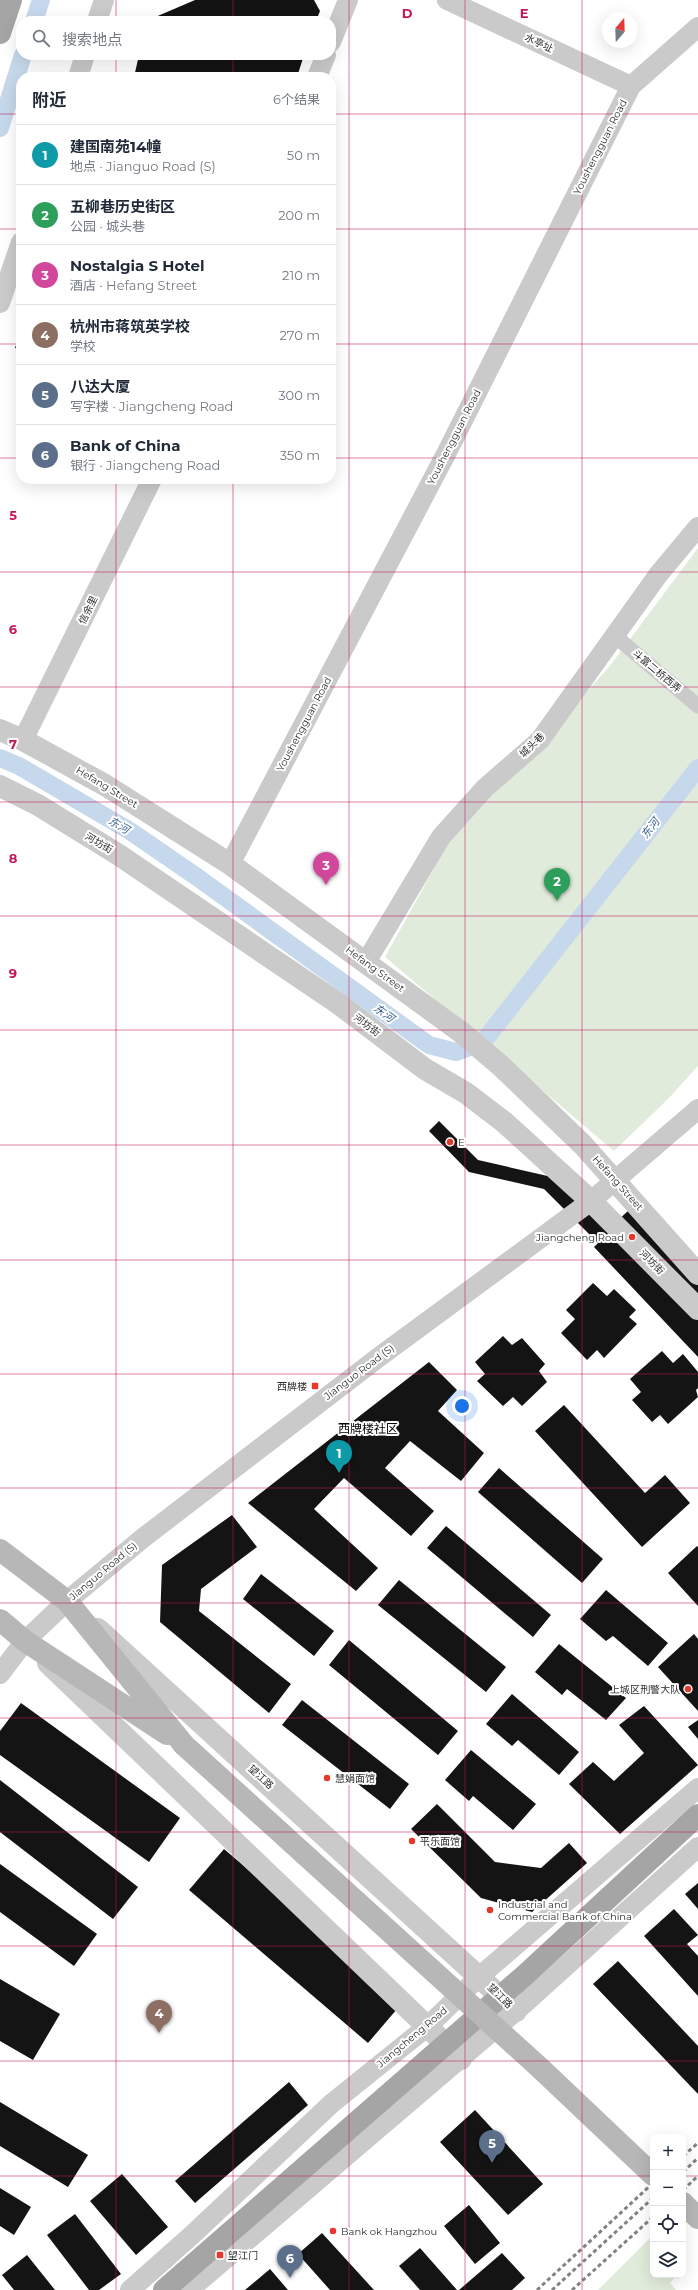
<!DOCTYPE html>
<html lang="zh">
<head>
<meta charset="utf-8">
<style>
  :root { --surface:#fff; --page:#f6f6f7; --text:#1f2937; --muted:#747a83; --line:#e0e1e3; --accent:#e5392e }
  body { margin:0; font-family:Montserrat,"Noto Sans SC",sans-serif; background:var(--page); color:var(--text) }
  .controls { position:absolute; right:12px; bottom:12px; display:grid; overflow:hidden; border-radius:8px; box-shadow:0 4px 16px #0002 }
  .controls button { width:36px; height:36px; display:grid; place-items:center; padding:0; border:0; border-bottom:1px solid var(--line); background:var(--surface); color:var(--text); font:20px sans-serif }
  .compass { position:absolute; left:602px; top:12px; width:36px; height:36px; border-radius:50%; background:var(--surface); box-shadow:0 4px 16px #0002; rotate:19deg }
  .you { position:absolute; left:462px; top:1406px; width:14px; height:14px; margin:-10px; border:3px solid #fff; border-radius:50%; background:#1a73e8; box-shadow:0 0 0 6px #1a73e833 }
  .badge { display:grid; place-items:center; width:26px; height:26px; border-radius:50%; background:var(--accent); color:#fff; font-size:13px; font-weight:700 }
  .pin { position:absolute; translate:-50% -33px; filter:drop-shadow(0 1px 2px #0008) }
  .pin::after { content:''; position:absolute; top:21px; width:14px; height:12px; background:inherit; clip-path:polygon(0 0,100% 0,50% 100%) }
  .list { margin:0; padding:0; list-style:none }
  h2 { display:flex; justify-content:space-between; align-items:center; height:52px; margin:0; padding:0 16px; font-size:17px }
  h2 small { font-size:13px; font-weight:400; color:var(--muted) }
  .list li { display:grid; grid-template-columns:26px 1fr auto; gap:12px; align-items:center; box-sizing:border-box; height:60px; padding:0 16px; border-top:1px solid var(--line) }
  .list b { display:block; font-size:15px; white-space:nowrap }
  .list p { margin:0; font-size:13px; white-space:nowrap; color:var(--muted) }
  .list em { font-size:13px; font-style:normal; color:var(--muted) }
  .icon { flex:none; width:22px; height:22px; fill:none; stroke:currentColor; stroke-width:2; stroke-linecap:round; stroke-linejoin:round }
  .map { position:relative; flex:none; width:698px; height:2290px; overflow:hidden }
  .search { position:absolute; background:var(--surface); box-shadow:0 4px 16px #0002; left:16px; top:16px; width:320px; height:44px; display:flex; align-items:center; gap:10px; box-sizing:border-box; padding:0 14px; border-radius:16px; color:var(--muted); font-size:15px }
  .panel { position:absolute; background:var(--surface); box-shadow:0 4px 16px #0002; left:16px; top:72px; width:320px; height:412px; border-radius:16px }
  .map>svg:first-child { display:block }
  .green { fill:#e1ebdb }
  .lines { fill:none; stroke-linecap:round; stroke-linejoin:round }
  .canal { stroke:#c6d8eb; stroke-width:18 }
  .building { fill:#141414 }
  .pedestrian { stroke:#cacaca; stroke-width:15 }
  .minor { stroke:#cacaca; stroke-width:20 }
  .tertiary { stroke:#cacaca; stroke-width:22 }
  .secondary { stroke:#b7b7b7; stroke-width:22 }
  .primary { stroke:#a5a5a5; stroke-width:22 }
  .rail { stroke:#828282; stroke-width:3; stroke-dasharray:4 3; stroke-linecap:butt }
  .secondary-bridge { stroke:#b7b7b7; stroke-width:22 }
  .grid { fill:none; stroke:#c2185b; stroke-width:1; stroke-opacity:0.55 }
  .poi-dot { fill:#e5392e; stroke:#fff; stroke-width:1.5 }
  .labels { text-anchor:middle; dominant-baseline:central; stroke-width:4; stroke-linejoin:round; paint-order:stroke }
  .street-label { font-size:10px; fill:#2d2d2d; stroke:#fff }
  .poi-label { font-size:10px; fill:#2d2d2d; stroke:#fff; text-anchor:start }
  .water-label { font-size:11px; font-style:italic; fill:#3b648f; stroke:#fff }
  .quarter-label { font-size:12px; fill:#000; stroke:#fff }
  .grid-label { font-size:13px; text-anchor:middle; font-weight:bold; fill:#c2185b; stroke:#fff; stroke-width:4; stroke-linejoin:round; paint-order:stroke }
</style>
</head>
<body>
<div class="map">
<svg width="698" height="2290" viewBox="0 0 698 2290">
  <rect width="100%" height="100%" fill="#fff"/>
  <path class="green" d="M698 548V1066L669 1098 614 1151 385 957 447 845 609 667Z
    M653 2235V2275H677L670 2283 676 2290H598Z"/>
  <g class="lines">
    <path class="canal" d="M34 21 41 0
      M0 128 23 55
      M0 758 19 766 130 831 197 877 429 1045 456 1052 483 1042 698 768"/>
  </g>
  <path class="building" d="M195 0H314L320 11 316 21H146Z
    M139 55H304L297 77H134Z
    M21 331V350L15 348Z
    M439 1121 478 1160 552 1177 606 1231 639 1201 698 1264V1357L594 1247 598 1243 544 1189 469 1172 429 1131Z
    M593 1283 607 1296 614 1289 636 1310 629 1317 637 1324 604 1358 597 1350 587 1360 561 1333 575 1319 566 1310Z
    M503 1336 512 1345 522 1338 545 1364 539 1371 547 1382 522 1406 513 1397 503 1406 477 1381 485 1374 475 1362Z
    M662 1351 673 1363 683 1354 698 1372V1388L696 1390 698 1397 668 1424 660 1415 652 1422 632 1400 641 1392 630 1379Z
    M429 1362 457 1390 438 1411 484 1453 461 1481 410 1441 385 1468 434 1511 411 1536 344 1478 314 1509 378 1568 356 1591 248 1503Z
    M564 1405 645 1493 665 1475 690 1503 642 1547 535 1431Z
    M499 1468 603 1559 582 1583 478 1492Z
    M232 1515 257 1547 201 1589 199 1611 291 1684 269 1713 160 1622 162 1565Z
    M446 1526 551 1615 533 1637 427 1548Z
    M697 1546 698 1547V1606L668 1573Z
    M261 1574 334 1631 314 1656 243 1599Z
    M399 1580 506 1667 486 1692 378 1605Z
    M606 1590 668 1643 648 1666 613 1636 606 1641 580 1619Z
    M694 1634 698 1639V1711L658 1667Z
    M349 1640 458 1731 438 1755 329 1665Z
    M559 1644 626 1698 606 1720 567 1689 562 1695 535 1672Z
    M512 1694 579 1752 559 1775 518 1740 512 1746 486 1724Z
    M302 1700 409 1784 390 1809 282 1725Z
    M21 1703 180 1818 149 1862 0 1755V1731Z
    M644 1706 698 1765 620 1834 569 1784 593 1762 614 1781 644 1753 619 1725Z
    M698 1720V1739L688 1727Z
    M471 1750 536 1804 513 1830 473 1796 469 1801 445 1780Z
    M0 1780 138 1887 113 1919 0 1832Z
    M437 1804 495 1862 541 1868 569 1843 587 1863 532 1912 481 1898 411 1829Z
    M224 1849 403 2002 368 2043 189 1890Z
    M0 1864 97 1934 74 1966 0 1912Z
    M698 1883V1909L685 1894Z
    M674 1909 698 1935 687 1944 698 1956V1996L644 1936Z
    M618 1961 698 2046V2094L593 1984Z
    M0 1979 60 2014 33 2060 0 2041Z
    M289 2082 308 2105 195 2203 175 2181Z
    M0 2102 88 2155 68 2187 0 2146Z
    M475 2110 543 2184 508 2215 440 2142Z
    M122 2174 168 2227 136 2255 90 2201Z
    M0 2188 31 2207 14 2235 0 2226Z
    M469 2205 500 2243 475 2264 444 2226Z
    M75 2214 121 2274 99 2290H89L47 2235Z
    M322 2233 374 2290H330L298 2254Z
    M420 2248 457 2290H420L399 2266Z
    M502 2253 525 2278 512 2290H459Z
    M27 2255 55 2290H14L2 2275Z
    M270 2269 288 2290H245Z"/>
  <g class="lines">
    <path class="pedestrian" d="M615 636 698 706"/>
    <path class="minor" d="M447 0 631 86
      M97 21 104 0
      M331 42 348 0
      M78 77 85 55
      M317 77 326 55
      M0 303 21 242
      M23 740 152 479
      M230 864 446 454 631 86 698 27
      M366 962 441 837 485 788 540 740 658 575 698 527
      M0 1674 25 1641 67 1601 143 1538 379 1357 591 1201 698 1109
      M130 2290 192 2235 331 2104 428 2026 480 1976 698 1788
      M189 2290 516 2011 698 1847"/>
    <path class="tertiary" d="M0 730 23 740 105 785 230 864 461 1032 501 1066 583 1145 698 1274
      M0 786 38 805 119 855 339 1004 425 1069 466 1093 504 1122 591 1201 698 1309
      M98 1629 516 2011
      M48 1663 461 2059"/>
    <path class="secondary" d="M0 1550 67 1601 184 1745
      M0 1620 25 1641 167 1734
      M683 2203 698 2218"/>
    <path class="primary" d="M0 33 11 0
      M164 2290 524 1976 698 1815"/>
    <path class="rail" d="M683 2156 698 2143
      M683 2172 698 2158
      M683 2190 698 2176
      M537 2290 653 2183
      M552 2290 653 2198
      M572 2290 653 2217"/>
    <path class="secondary-bridge" d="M184 1745 540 2068 653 2175"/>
  </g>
  <path class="grid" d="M116 0V21M233 0V21M349 0V2290M465 0V2290M582 0V2290M116 55V77M233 55V77M0 114H21M331 114H698M0 229H21M331 229H698M0 344H21M331 344H698M0 458H21M331 458H698M116 479V2290M233 479V2290M0 572H698M0 687H698M0 802H698M0 916H698M0 1030H698M0 1145H698M0 1260H698M0 1374H698M0 1488H698M0 1603H698M0 1718H698M0 1832H698M0 1946H698M0 2061H698M0 2176H653M683 2176H698"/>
  <g class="poi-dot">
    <circle cx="450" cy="1142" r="4"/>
    <circle cx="632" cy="1237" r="4"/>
    <rect x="311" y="1382" width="8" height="8" rx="2"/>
    <circle cx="688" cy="1689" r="4"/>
    <circle cx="327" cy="1778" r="4"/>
    <circle cx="412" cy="1841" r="4"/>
    <circle cx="490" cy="1910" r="4"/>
    <circle cx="333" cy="2231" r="4"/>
    <rect x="216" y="2251" width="8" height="8" rx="2"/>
  </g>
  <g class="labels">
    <g class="street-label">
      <text transform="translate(539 43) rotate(25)">水亭址</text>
      <text transform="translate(600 147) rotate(-63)">Youshengguan Road</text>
      <text transform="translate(454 437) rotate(-63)">Youshengguan Road</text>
      <text transform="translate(88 610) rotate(-64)">信余里</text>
      <text transform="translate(657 671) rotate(40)">斗富二桥西弄</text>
      <text transform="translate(304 724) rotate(-62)">Youshengguan Road</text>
      <text transform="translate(532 745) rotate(-45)">城头巷</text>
      <text transform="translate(107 787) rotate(31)">Hefang Street</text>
      <text transform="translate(99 843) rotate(31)">河坊街</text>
      <text transform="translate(375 969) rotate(36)">Hefang Street</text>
      <text transform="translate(367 1025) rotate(37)">河坊街</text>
      <text transform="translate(618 1183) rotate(48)">Hefang Street</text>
      <text transform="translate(652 1262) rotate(45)">河坊街</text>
      <text transform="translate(359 1372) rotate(-37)">Jianguo Road (S)</text>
      <text transform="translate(103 1571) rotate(-40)">Jianguo Road (S)</text>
      <text transform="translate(261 1777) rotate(42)">望江路</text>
      <text transform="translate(500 1996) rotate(44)">望江路</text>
      <text transform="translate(412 2037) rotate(-40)">Jiangcheng Road</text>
    </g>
    <g class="poi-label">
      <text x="458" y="1142">E</text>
      <text x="624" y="1237" text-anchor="end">Jiangcheng Road</text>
      <text x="307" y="1386" text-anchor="end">西牌楼</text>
      <text x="680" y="1689" text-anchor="end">上城区刑警大队</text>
      <text x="335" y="1778">慧娟面馆</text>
      <text x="420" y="1841">平乐面馆</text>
      <text x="498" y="1904">Industrial and<tspan x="498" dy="12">Commercial Bank of China</tspan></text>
      <text x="341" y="2231">Bank ok Hangzhou</text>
      <text x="228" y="2255">望江门</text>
    </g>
    <g class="water-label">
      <text transform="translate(119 825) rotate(30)">东河</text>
      <text transform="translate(650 828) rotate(-52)">东河</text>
      <text transform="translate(384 1013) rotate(36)">东河</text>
    </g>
    <g class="quarter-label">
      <text x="368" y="1428">西牌楼社区</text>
    </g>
  </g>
  <g class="grid-label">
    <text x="407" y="18">D</text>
    <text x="524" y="18">E</text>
    <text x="13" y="520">5</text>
    <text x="13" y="634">6</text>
    <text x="13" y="749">7</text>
    <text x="13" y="863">8</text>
    <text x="13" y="978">9</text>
  </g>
</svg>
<div class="controls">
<button>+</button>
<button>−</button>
<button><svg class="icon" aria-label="locate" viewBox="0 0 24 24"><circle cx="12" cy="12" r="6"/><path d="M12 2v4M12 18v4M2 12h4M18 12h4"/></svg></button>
<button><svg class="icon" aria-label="layers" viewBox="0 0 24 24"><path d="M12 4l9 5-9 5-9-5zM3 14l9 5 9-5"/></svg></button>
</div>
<svg class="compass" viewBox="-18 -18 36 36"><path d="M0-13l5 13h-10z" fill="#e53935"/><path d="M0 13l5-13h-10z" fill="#747a83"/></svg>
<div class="you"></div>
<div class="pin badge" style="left:339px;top:1473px;background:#0f9aa8">1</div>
<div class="pin badge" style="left:557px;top:901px;background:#2e9e5b">2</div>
<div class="pin badge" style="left:326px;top:885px;background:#d1479c">3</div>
<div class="pin badge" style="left:159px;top:2033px;background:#8d6e63">4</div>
<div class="pin badge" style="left:492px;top:2163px;background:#5c6f8a">5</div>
<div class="pin badge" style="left:290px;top:2278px;background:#5c6f8a">6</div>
<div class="search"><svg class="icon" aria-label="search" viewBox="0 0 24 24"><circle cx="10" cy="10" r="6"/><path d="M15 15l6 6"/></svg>搜索地点</div>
<section class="panel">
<h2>附近<small>6个结果</small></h2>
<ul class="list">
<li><span class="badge" style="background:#0f9aa8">1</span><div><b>建国南苑14幢</b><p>地点 · Jianguo Road (S)</p></div><em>50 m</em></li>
<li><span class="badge" style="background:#2e9e5b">2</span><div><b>五柳巷历史街区</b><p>公园 · 城头巷</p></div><em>200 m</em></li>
<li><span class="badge" style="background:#d1479c">3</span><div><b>Nostalgia S Hotel</b><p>酒店 · Hefang Street</p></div><em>210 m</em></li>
<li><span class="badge" style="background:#8d6e63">4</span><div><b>杭州市蒋筑英学校</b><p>学校</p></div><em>270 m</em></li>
<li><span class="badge" style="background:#5c6f8a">5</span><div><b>八达大厦</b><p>写字楼 · Jiangcheng Road</p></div><em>300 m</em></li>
<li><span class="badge" style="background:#5c6f8a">6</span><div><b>Bank of China</b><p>银行 · Jiangcheng Road</p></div><em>350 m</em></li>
</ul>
</section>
</div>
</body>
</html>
